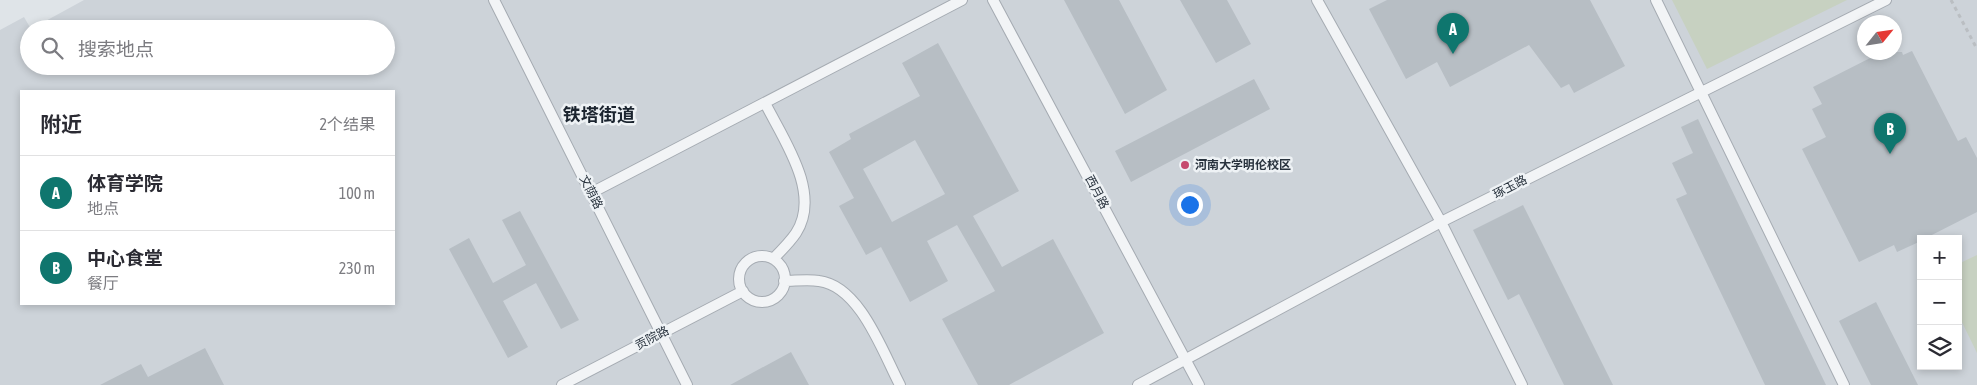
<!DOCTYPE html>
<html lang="zh">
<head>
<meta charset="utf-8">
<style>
  :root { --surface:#fff; --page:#f2f2f3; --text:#2b2b33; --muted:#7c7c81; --line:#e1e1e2; --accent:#0f766e }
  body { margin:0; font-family:"Asap Condensed","Noto Sans SC",sans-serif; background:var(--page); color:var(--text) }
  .controls { position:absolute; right:15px; bottom:15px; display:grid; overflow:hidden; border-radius:0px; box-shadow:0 2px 8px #0003 }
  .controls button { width:45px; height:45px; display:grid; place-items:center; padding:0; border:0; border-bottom:1px solid var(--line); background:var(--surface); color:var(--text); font:25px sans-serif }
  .compass { position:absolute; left:1857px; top:15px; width:45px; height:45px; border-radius:50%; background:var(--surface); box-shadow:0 2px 8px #0003; rotate:60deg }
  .you { position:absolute; left:1189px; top:204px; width:18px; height:18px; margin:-12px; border:4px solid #fff; border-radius:50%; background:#1a73e8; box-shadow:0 0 0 8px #1a73e833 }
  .badge { display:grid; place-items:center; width:32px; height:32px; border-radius:50%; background:var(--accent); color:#fff; font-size:16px; font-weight:700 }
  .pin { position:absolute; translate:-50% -41px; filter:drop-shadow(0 1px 2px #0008) }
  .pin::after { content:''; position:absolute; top:26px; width:18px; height:15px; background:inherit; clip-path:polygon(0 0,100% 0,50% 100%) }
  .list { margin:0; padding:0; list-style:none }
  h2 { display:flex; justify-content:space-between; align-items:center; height:65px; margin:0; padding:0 20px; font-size:21px }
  h2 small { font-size:16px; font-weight:400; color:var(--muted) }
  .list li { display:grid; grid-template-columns:32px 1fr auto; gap:15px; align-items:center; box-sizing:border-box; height:75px; padding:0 20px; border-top:1px solid var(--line) }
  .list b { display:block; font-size:19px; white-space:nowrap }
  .list p { margin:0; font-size:16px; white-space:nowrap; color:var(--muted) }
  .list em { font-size:16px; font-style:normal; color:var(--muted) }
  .icon { flex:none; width:28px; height:28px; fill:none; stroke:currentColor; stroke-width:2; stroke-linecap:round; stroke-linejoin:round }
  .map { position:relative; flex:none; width:1977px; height:385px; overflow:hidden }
  .search { position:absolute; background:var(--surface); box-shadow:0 2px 8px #0003; left:20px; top:20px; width:375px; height:55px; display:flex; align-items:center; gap:12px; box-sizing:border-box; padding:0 18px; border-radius:28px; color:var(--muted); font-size:19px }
  .panel { position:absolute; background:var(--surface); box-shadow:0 2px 8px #0003; left:20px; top:90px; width:375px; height:215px; border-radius:0px }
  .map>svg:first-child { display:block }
  .built { fill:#cdd3d9; fill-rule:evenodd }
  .pitch { fill:#c7d1c1 }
  .building { fill:#b7bec4; fill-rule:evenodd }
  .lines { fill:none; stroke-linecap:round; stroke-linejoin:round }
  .service-casing { stroke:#a5abb2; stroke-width:12 }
  .path { stroke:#babec2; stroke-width:3; stroke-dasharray:4 4; stroke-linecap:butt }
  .service { stroke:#f2f4f6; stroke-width:10 }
  .poi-dot { fill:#c64a6e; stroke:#eef2f5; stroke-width:2 }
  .labels { text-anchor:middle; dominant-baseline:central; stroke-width:5; stroke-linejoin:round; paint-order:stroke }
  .poi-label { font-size:12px; font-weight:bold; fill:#29333e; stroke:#eef2f5; text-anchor:start }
  .street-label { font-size:12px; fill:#29333e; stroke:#eef2f5 }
  .district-label { font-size:18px; font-weight:bold; fill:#1b242f; stroke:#eef2f5 }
</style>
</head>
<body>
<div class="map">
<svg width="1977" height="385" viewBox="0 0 1977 385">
  <rect width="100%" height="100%" fill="#dfe4e8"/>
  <path class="built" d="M84 0H1977V385H0V30L24 17 31 29ZM1864 22H1894V52H1864ZM29 29H386V66H29ZM21 91H394V304H21ZM1921 239H1958V366H1921Z"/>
  <path class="pitch" d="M1672 0H1847L1707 69Z
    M1977 255V353L1958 314V264Z"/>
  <path class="building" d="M1064 0H1119L1167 90 1125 114Z
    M1180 0H1227L1251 44 1216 63Z
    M1387 0H1590L1625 66 1574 93 1569 84 1561 88 1529 45 1450 87 1437 62 1406 79 1369 9Z
    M938 43 1019 191 973 216 1002 267 1053 239 1104 333 1009 385H978L942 319 995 291 957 225 927 241 948 281 910 302 881 247 866 255 839 206 854 198 829 152 851 139 849 134 920 96 902 63ZM915 140 945 194 892 222 863 169Z
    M1912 51 1958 141 1966 137 1977 158V212L1924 239H1921V241L1897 252 1894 245 1859 262 1802 149 1826 137 1812 109 1822 104 1813 87 1882 52H1902L1903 55Z
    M1254 79 1270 109 1131 182 1115 151Z
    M1698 119 1710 145 1826 385H1765L1676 199 1687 194 1672 163 1693 153 1681 127Z
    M1523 205 1613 385H1564L1519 294 1508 300 1473 230Z
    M520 211 579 320 561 329 536 283 503 301 528 347 508 358 449 249 469 238 493 283 526 265 502 220Z
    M1876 302 1918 385H1871L1839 321Z
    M205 348 224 385H100L141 364 148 377Z
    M791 352 809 385H730Z"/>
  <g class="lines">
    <defs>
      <path id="service" d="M494 0 687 385
        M993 0 1199 385
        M1317 0 1441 222 1522 385
        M1656 0 1844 385
        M765 103C783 139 822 193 796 233 790 242 781 251 773 259
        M591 193 962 0
        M739 279a23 23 0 1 1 46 0a23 23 0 1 1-46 0Z
        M784 281C795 281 808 279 819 281 860 286 883 353 900 385
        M562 385 743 291
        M1138 385 1441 222 1886 0"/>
    </defs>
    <use href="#service" class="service-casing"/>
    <path class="path" d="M1951 0 1977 49"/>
    <use href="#service" class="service"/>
  </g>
  <circle class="poi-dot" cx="1185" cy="165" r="5"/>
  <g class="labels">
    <g class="poi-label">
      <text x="1195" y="165">河南大学明伦校区</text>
    </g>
    <g class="street-label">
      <text transform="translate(1510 187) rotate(-27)">琢玉路</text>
      <text transform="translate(591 192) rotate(63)">文荫路</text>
      <text transform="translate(1097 192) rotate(62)">西月路</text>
      <text transform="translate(652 338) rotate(-28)">贡院路</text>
    </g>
    <g class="district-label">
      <text x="599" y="114">铁塔街道</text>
    </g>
  </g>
</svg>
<div class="controls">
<button>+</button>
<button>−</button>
<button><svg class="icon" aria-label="layers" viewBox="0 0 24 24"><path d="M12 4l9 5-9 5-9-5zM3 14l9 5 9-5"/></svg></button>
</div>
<svg class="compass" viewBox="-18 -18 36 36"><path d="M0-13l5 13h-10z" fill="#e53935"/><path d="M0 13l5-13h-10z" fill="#7c7c81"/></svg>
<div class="you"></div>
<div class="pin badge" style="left:1453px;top:54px">A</div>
<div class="pin badge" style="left:1890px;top:154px">B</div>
<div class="search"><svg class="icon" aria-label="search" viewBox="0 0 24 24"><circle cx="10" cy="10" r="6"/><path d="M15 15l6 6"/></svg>搜索地点</div>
<section class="panel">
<h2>附近<small>2个结果</small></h2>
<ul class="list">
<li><span class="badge">A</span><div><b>体育学院</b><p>地点</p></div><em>100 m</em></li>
<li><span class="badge">B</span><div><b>中心食堂</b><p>餐厅</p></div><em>230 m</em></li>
</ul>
</section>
</div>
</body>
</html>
